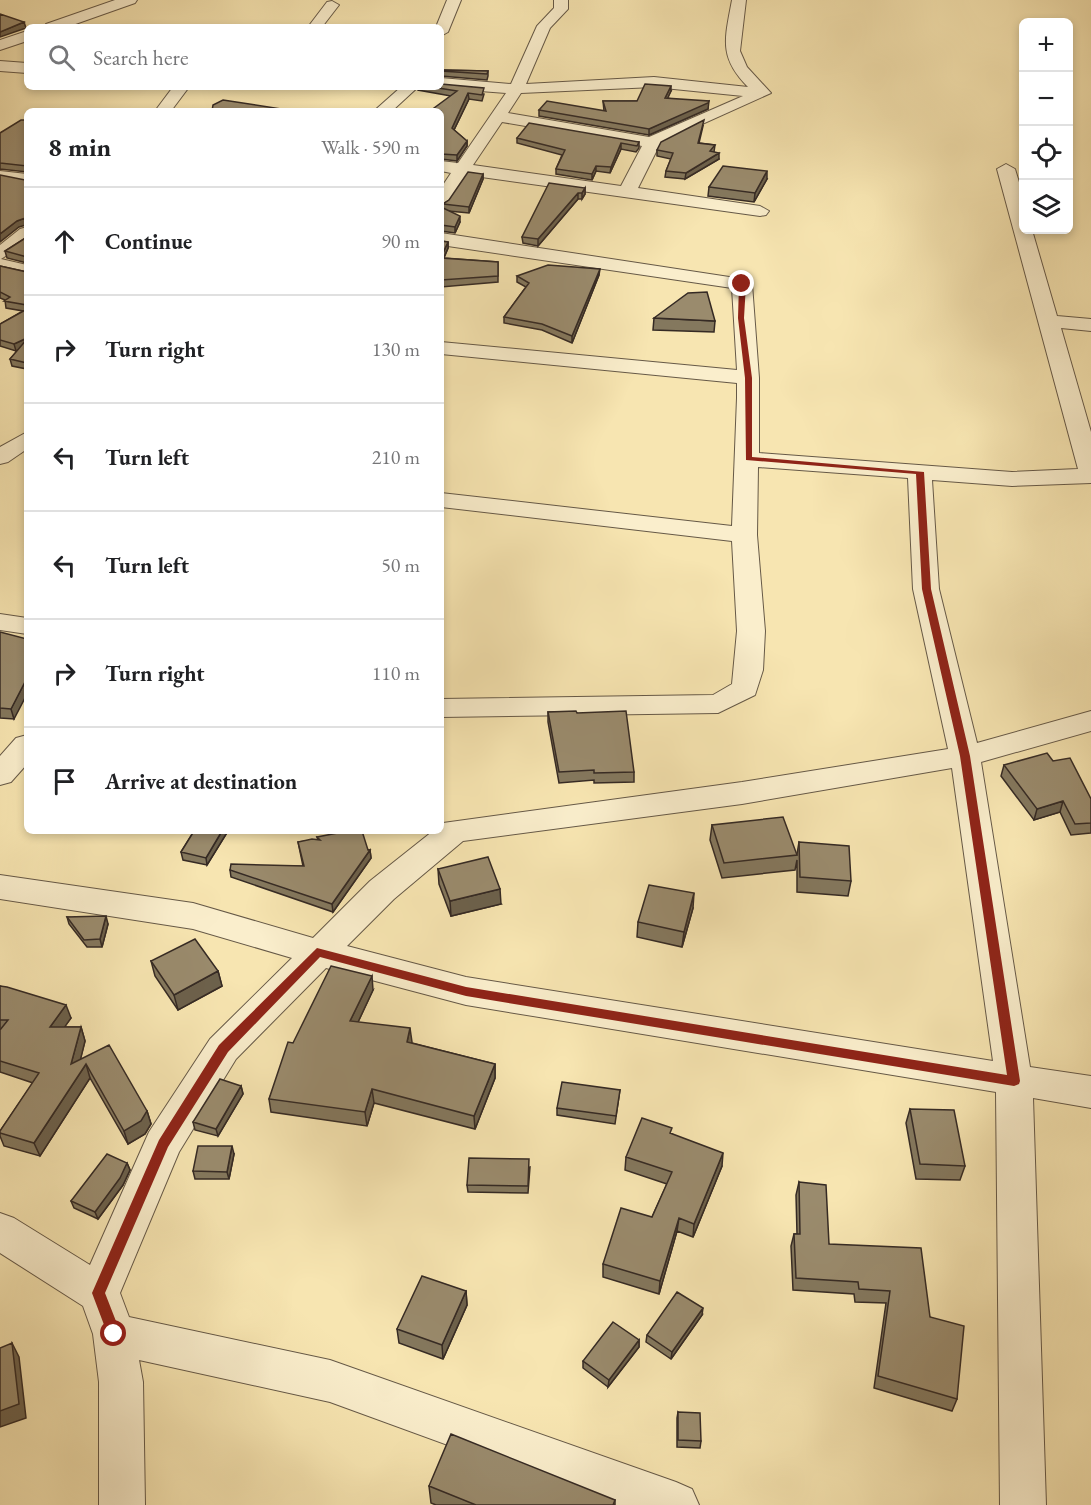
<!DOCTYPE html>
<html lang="en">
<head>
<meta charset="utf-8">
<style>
  :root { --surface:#fff; --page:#f6f6f6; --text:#202124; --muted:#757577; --line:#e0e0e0 }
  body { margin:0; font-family:"EB Garamond",serif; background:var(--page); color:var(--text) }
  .controls { position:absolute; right:18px; top:18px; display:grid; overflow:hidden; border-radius:9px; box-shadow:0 3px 9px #0003 }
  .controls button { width:54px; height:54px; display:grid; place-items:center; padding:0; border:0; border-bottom:2px solid var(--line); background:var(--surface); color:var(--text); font:30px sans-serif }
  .stop { position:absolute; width:18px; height:18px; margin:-14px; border:4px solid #8f2418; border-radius:50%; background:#fff }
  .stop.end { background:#8f2418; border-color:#fff; box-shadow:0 2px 6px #0008 }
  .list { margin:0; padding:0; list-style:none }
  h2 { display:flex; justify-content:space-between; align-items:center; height:78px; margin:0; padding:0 24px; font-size:26px }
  h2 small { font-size:20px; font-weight:400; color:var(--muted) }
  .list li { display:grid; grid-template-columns:39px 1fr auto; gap:18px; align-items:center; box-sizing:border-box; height:108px; padding:0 24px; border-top:2px solid var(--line) }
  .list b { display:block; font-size:22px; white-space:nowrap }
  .list em { font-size:20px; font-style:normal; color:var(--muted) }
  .icon { flex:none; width:33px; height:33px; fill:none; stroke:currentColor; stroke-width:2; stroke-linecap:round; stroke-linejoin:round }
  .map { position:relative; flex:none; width:1091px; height:1505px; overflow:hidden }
  .search { position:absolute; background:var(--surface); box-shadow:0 3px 9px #0003; left:24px; top:24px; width:420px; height:66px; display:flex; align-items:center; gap:15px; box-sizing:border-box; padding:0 21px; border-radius:9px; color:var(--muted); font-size:22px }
  .panel { position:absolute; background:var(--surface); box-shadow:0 3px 9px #0003; left:24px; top:108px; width:420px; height:726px; border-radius:9px }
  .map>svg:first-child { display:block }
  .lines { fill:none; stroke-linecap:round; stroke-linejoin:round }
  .minor-casing { stroke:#665947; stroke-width:2 }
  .tertiary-casing { stroke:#665947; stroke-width:2 }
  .minor { fill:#faeecc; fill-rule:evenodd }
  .tertiary { fill:#faeecc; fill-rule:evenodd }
  .wall { fill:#84785e; stroke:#352a24; stroke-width:1.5 }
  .shaded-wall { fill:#6c614c; stroke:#352a24; stroke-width:1.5 }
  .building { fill:#9a8b6d; stroke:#352a24; stroke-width:1.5 }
  .route { fill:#8f2418 }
</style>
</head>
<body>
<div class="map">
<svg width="1091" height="1505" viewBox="0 0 1091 1505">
  <rect width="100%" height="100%" fill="#f7e5b1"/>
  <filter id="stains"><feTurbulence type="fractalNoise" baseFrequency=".00333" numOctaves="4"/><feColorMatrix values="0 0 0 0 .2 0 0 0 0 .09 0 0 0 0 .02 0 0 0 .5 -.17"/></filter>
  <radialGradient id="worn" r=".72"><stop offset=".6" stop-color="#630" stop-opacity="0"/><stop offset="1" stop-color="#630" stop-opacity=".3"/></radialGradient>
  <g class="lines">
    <defs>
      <path id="minor" d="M447 0H461L448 32 441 36V27H436Z
        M554 0H568V9L550 28 526 84 654 77 748 87C718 57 725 38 732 0H746L740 51 747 67 771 93 669 139 659 146 638 188 760 206 769 211 766 215 760 216 467 175 447 205 441 206V188L451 173 441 171V161L458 163 506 93 441 88 438 87H441V78L511 84 537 26 554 8ZM654 87 743 96 649 137 508 113 521 93ZM502 122 642 146 621 186 473 165Z
        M332 1 339 5 322 27H308L327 2Z
        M0 61 27 63V73L0 71Z
        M173 87H189L171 111H155Z
        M401 87H418L392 111H374Z
        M1006 164 1015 169 1024 199V230H1032L1057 316 1091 319V331L1061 328 1091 432V483L1012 486 932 480 939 589 977 743 1091 711V731L981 762 1030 1067 1091 1076V1108L1033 1098 1046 1505H1000L996 1092 466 1005 326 968 236 1059 179 1152 120 1293 129 1317 330 1360 676 1482 692 1489 699 1505H612L330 1402 139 1360 143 1382 145 1505H99V1382L93 1334 83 1306 0 1253V1213L14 1218 90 1265 149 1132 210 1039 292 958 193 929 0 899V875L193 903 313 938 370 881 433 831H441L443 823 742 782 948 749 913 589 908 478 758 467 757 535 765 631 763 670 755 695 718 713 441 717V699L713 695 732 684 737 631 732 541 441 507V493L732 526 737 398V383L441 354V342L737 370 732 288 441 245V233L749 280 752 284 759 378V453L1012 472 1078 469 997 169ZM952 768 993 1061 466 977 347 946 394 899 463 841 742 804Z
        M0 171 27 174V184L0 181Z
        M27 227V242L1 259 27 265V277L0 271V245L20 229Z
        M27 432V449L8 462 0 464V447Z
        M0 614 27 618V634L0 630Z
        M27 735V764L11 782 0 785V756L16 738Z"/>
      <path id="tertiary" d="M115 0H137L135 3 67 27H44L46 24Z
        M27 31V41L0 50V40Z"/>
    </defs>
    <use href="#minor" class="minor-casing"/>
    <use href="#tertiary" class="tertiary-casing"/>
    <use href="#minor" class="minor"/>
    <use href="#tertiary" class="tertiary"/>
  </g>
  <path class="wall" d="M441 70 488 71V76L487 80 441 76Z
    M418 87H441L484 94 482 101 469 99 454 130 467 141V146L457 161 441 159V111L451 96 418 90Z
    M671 91 667 98 708 106V109L649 135 539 116V110L604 111 603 101H637Z
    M27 120V172L0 169V170V133Z
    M703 126 699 143 715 145 714 152 719 159 685 179 665 177 666 171 671 159 657 156V150Z
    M517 138 639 142V148L636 152 621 149 610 173 596 171 592 180 556 174V169L562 155 517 143Z
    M483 174V179L469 213 448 211 460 222 455 233 441 231V207L443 208V204L449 200Z
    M767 179 754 202 708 196 709 187Z
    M585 188V194L582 199H578L538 246 523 243 522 237Z
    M27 237V263L7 258 5 251Z
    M441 241 448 242V248L444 258 498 262V282L441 287Z
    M27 265V369L12 366 10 359 18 350 16 351 0 346V324L23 311 6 308 5 300 0 298V266L27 272Z
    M599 275 572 343 542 330 504 323V317L526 287 517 282V276Z
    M654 318 715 321 714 332 653 330Z
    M0 632 14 719 0 718Z
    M548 712 577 713 634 772V782L594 783V780L559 783 548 722Z
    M1053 761 1091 799V833L1071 835 1060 812 1034 820 1001 776 1004 765Z
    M712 825 797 854 799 842 851 881 848 896 797 892V860L795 870 722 878 710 840Z
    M194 831H228L207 865 183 860 181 852Z
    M317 837 370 850 371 858 333 912 231 877 230 870 303 866 298 842 318 840Z
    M438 869 501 904 451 916 439 884Z
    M693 908 682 947 637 937 638 922Z
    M67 917 108 924 102 947H87L69 924Z
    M151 961 218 971 222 986 178 1010 155 976Z
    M0 986 71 1018 64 1027H81L85 1041 80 1060 147 1111 151 1124 145 1134 128 1144 90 1078 40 1156 4 1146 0 1136V1131L33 1083 0 1072Z
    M373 990 358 1022 412 1043 495 1064V1078L475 1129 374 1103 367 1126 271 1112 269 1099 293 1043Z
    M241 1086 243 1094 218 1136 195 1130 193 1122Z
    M620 1090 615 1124 557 1115V1108Z
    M910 1109 965 1166 960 1180 916 1179 906 1123Z
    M672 1134 722 1166 693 1237 677 1231 659 1294 603 1277V1264L652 1217 667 1184 625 1170 626 1157Z
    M234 1154 229 1179H195L193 1171Z
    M127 1163 130 1170 123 1185 98 1219 74 1208 71 1201Z
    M530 1167 528 1193 468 1192 467 1185Z
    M799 1182 829 1244 930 1317 957 1399 952 1411 874 1388 886 1303 855 1302 854 1294 793 1290 791 1246 794 1234H797L796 1195Z
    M466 1291 467 1305 443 1359 399 1343 397 1329Z
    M702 1315 671 1359 646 1342 647 1335Z
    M639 1340V1347L608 1387 583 1368V1361Z
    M678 1412 701 1441 700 1448 677 1447V1418Z
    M429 1486 615 1500V1505H436L431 1503Z"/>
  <path class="shaded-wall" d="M24 22 26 28 0 37V32Z
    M671 86V91L665 104V98Z
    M468 93 469 99 452 134V128Z
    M709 101 708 109 649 135V129Z
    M467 141V146L457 161V155Z
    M621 143V149L610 173 611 167Z
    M719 153V159L685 179 686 173Z
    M596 166V171L592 180V174Z
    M767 171V179L754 202 755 193Z
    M483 174V179L469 213V207Z
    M585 188V194L582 199V193Z
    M578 193V199L538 246V239Z
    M460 216V222L455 233V227Z
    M25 218 26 225 19 227 0 242V234L17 221Z
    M448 242V248L441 264V257Z
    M600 269 599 275 572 343V336Z
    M27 338V346L16 351 14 344Z
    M27 678V694L14 719 11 709Z
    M1063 801 1060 812 1034 820 1037 809Z
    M222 831H228L207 865 206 858Z
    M370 850 371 858 333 912 332 904Z
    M500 889 501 904 451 916 450 901Z
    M694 893 693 908 682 947 684 932Z
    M106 916 108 924 102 947 100 939Z
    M218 971 222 986 178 1010 174 995Z
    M372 976 373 990 352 1035 350 1021Z
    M66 1005 71 1018 55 1041 50 1027Z
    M81 1027 85 1041 76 1078 71 1064Z
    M410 1028 412 1042 408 1056 407 1042Z
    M86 1064 90 1078 40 1156 34 1143Z
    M495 1064V1078L475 1129 474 1116Z
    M241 1086 243 1094 218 1136 216 1129Z
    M372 1089 374 1103 367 1126 365 1112Z
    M147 1111 151 1124 145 1134 128 1144 124 1131Z
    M232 1146 234 1154 229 1179 227 1172Z
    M723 1153 722 1166 693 1237 694 1224Z
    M127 1163 130 1170 123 1185 98 1219 95 1212Z
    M679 1218 677 1231 659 1294 660 1281Z
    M466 1291 467 1305 443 1359 442 1345Z
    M703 1308 702 1315 671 1359 672 1352Z
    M639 1340V1347L608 1387 609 1380Z
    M12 1343 19 1357 26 1418 0 1427V1411Z"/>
  <path class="building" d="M0 14 24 22 0 32Z
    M369 25 375 27H362Z
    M441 70 488 71 487 74 441 71Z
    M441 84 484 88 482 95 468 93 452 128 467 141 457 155 441 154V111H430L457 91 432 87H441Z
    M645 84 671 86 665 98 709 101 708 103 649 129 539 110 547 101 606 111 603 101H637Z
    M223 100 294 111H212L213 105Z
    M21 120H27V166L0 163V133Z
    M704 120 698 143 715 145 710 151 719 153 686 173 666 171 673 153 657 150 661 142Z
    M529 123 639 142 637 146 621 143 611 167 596 166 592 174 556 169 565 150 517 138Z
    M723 166 767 171 755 193 709 187Z
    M468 172 483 174 469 207 443 204 449 200Z
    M0 175 25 180 27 179V220L25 218 17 221 0 234Z
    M549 183 585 188 582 193H578L538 239 522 237Z
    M441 207 460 216 455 227 441 225Z
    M27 233V257L5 251 27 237Z
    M441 241 448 242 441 257Z
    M441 258 498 262V276L441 280Z
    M27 265V305L4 301 10 297 0 292V266L27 272Z
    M548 265 600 269 572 336 542 324 504 317 529 283 517 276Z
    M707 292 715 321 654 318 688 293Z
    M27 309V338L14 344 0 340V324Z
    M27 339V363L10 359Z
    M0 632 27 639V678L11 709 0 708Z
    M576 711 577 713 626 711 634 772 594 773V770L559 772 548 712Z
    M1047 753 1053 761 1070 758 1091 799V823L1075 824 1063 801 1037 809 1004 765Z
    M783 817 797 855 724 863 712 825Z
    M194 831H222L206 858 181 852Z
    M348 831H362L368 850H370L332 904 230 870 231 864 304 866 298 842 312 839 320 840 317 837Z
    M799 842 849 846 851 881 800 877Z
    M488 857 500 889 450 901 438 869Z
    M649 885 694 893 684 932 638 922Z
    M106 916 100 939 84 940 67 917Z
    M195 939 218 971 174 995 151 961Z
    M331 966 372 976 350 1021 410 1028 407 1042 495 1064 474 1116 372 1089 365 1112 269 1099 288 1042 293 1043Z
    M0 986 7 987 66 1005 50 1027H81L71 1064 109 1045 147 1111 141 1121 124 1131 86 1064 34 1143 0 1133V1131L39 1073 0 1061V1030L8 1020H0Z
    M220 1079 241 1086 216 1129 193 1122Z
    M562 1082 620 1090 616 1116 557 1108Z
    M910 1109 954 1110 965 1166 920 1164Z
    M642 1118 672 1128 670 1133 723 1153 694 1224 679 1218 660 1281 603 1264 621 1208 652 1217 672 1172 626 1157Z
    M198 1146H232L227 1172 193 1171Z
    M107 1154 127 1163 120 1178 95 1212 71 1201Z
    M469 1158 529 1159 528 1186 467 1185Z
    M799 1182 826 1185 829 1244 921 1248 930 1317 964 1326 957 1399 878 1376 890 1291 859 1289 858 1282 796 1278 794 1234H800Z
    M422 1276 466 1291 442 1345 397 1329Z
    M677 1292 703 1308 672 1352 647 1335Z
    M613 1322 639 1340 609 1380 583 1361Z
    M12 1343 19 1404 0 1411V1348Z
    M678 1412 700 1413 701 1441 678 1440Z
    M451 1434 615 1500 613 1505H476L429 1486Z"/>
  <path class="route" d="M742 282 746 284 744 318 752 378V457L924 472 931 589 970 756 1020 1081 1019 1084 1014 1086 466 996 320 957 228 1052 168 1147 105 1293 121 1334 114 1340 109 1338 92 1293 159 1140 219 1045 317 948 466 987 1007 1075 960 756 922 589 916 474 746 460 745 378 738 318 739 284Z"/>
  <rect width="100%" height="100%" filter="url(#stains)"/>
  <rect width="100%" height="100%" fill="url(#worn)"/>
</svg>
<div class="controls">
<button>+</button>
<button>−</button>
<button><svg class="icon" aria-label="locate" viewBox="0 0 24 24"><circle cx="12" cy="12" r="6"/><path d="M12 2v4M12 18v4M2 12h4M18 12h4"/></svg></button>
<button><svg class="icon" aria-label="layers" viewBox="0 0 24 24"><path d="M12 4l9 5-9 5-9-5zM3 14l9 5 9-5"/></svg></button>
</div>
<div class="stop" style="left:114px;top:1334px"></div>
<div class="stop end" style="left:742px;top:284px"></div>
<div class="search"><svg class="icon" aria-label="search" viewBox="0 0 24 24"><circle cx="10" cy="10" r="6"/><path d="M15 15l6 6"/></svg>Search here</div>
<section class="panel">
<h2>8 min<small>Walk · 590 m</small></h2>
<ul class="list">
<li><svg class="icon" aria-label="ahead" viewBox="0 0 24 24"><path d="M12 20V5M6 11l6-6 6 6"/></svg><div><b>Continue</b></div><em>90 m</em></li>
<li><svg class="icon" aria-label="right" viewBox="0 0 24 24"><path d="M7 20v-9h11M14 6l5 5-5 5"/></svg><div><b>Turn right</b></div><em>130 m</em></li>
<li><svg class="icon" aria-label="left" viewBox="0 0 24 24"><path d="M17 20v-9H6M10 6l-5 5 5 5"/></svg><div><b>Turn left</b></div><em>210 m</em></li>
<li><svg class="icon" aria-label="left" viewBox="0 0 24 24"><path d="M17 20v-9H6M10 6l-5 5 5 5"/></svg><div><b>Turn left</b></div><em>50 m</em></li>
<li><svg class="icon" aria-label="right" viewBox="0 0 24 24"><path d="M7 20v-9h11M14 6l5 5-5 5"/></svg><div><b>Turn right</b></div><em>110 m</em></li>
<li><svg class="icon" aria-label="arrive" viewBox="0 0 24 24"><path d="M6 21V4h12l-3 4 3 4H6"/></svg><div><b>Arrive at destination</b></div></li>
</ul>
</section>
</div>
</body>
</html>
